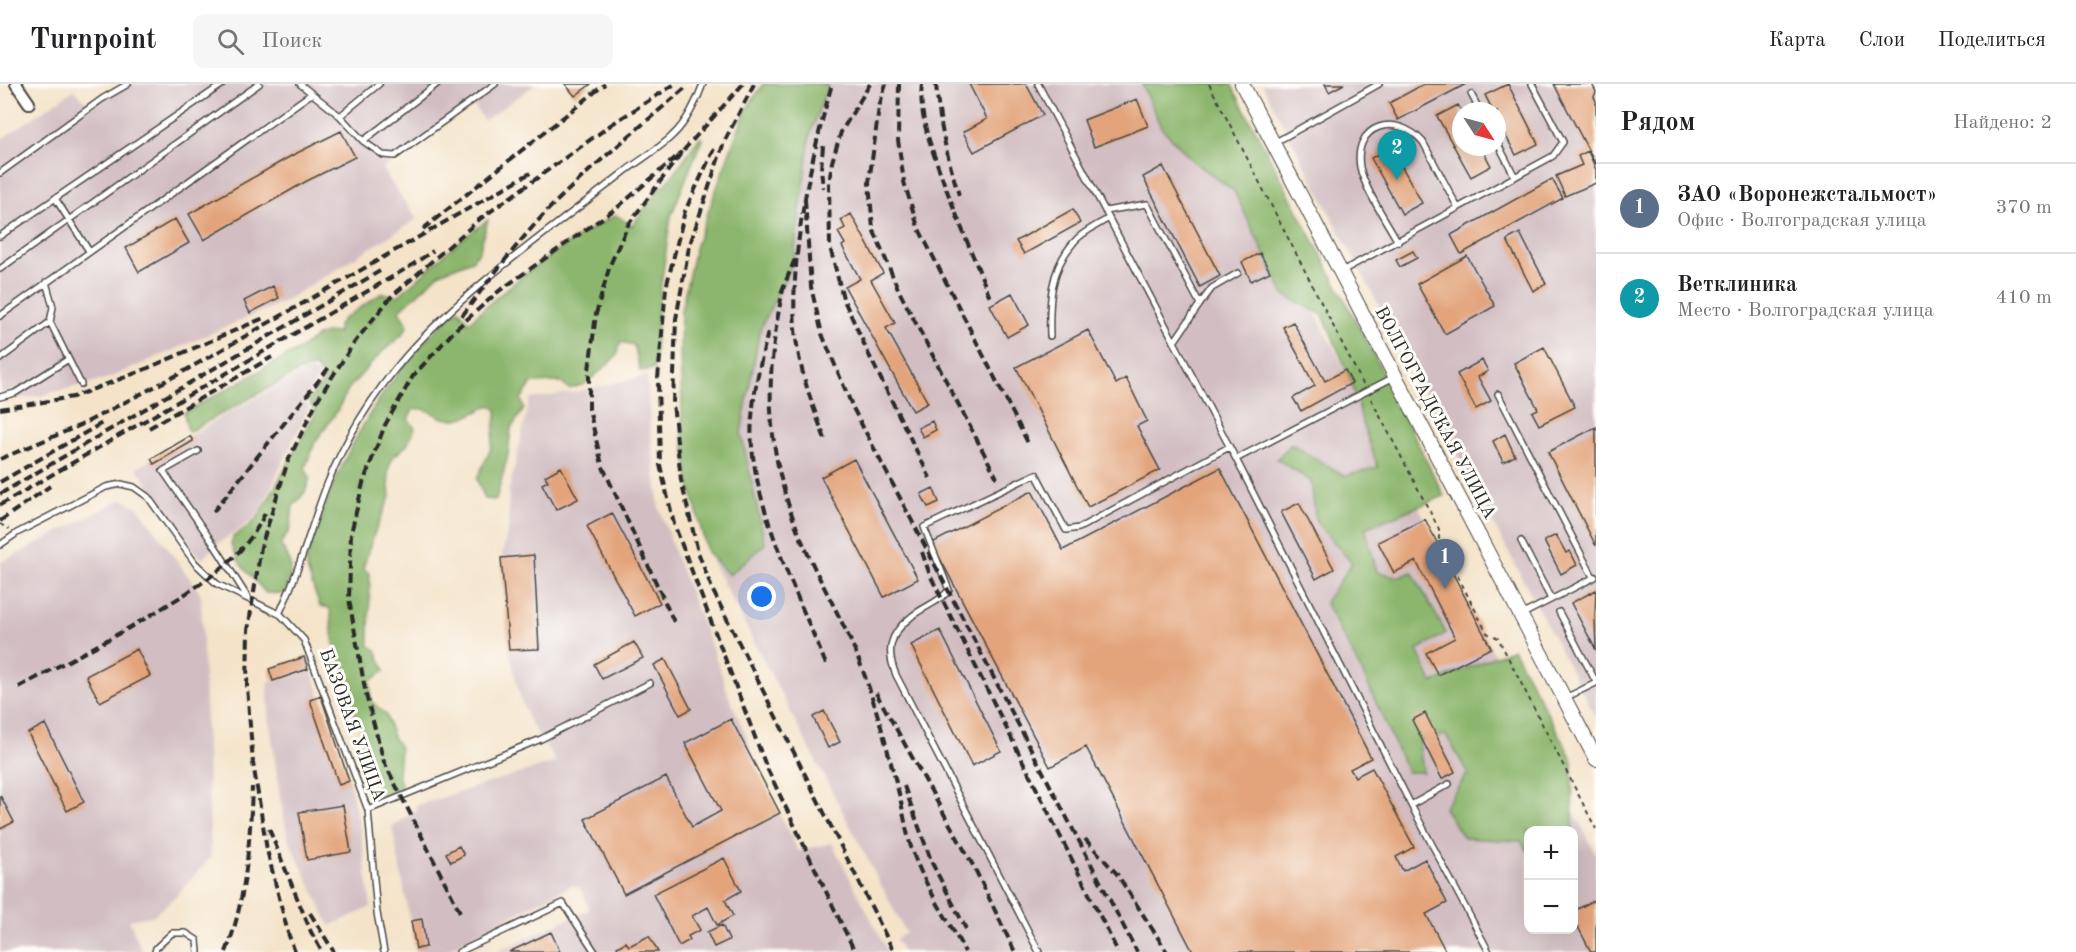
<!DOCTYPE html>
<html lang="ru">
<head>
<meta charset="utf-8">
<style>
  :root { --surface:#fff; --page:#f6f6f6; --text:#202124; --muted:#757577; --line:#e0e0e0; --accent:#0f766e }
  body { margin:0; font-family:"Old Standard TT",serif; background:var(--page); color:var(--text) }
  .controls { position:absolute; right:18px; bottom:18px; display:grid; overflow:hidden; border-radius:12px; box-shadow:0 6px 24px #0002 }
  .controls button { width:54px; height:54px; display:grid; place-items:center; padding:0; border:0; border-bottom:2px solid var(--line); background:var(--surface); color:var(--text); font:30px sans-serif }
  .compass { position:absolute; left:1452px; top:18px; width:54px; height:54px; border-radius:50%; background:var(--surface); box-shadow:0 6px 24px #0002; rotate:126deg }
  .you { position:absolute; left:762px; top:513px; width:21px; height:21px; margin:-15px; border:4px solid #fff; border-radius:50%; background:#1a73e8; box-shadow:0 0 0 9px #1a73e833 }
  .badge { display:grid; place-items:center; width:39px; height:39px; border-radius:50%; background:var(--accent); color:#fff; font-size:20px; font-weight:700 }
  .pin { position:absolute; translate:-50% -50px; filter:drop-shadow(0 2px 3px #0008) }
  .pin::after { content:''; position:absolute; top:32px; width:21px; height:18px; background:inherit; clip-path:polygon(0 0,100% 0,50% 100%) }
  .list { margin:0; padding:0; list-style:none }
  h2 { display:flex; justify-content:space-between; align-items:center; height:78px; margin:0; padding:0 24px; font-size:26px }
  h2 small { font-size:20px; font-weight:400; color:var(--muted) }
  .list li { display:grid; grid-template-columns:39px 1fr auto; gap:18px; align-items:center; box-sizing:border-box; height:90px; padding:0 24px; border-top:2px solid var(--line) }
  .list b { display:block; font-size:22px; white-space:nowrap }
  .list p { margin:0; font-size:20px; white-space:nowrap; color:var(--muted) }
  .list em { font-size:20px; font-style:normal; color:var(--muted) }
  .icon { flex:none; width:33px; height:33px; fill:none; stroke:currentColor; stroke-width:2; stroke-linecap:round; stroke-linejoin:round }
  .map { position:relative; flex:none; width:1596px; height:868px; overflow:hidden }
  header { display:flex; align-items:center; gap:36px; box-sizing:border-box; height:84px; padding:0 30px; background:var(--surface); border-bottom:2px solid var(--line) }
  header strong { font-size:28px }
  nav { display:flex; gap:33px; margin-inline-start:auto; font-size:21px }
  .search { width:420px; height:54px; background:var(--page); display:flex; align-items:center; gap:15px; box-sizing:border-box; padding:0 21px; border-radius:12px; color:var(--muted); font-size:22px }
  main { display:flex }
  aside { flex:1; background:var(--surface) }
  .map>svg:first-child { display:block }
  .industrial { fill:#d2bec2; fill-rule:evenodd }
  .forest { fill:#8cb66d; stroke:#5c704c; stroke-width:1.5 }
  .building { fill:#e3a47c }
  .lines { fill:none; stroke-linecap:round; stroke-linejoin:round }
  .lane-casing { stroke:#494743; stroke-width:8 }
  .street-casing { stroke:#494743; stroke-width:14 }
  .secondary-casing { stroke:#494743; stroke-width:16 }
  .path { stroke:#494743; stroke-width:2; stroke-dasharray:4.5 4.5; stroke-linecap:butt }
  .lane { stroke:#fff; stroke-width:5 }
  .street { stroke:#fff; stroke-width:10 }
  .secondary { stroke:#fff; stroke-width:14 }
  .rail { stroke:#2b2b2b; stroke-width:4; stroke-dasharray:9 4.5; stroke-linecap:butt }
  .labels { text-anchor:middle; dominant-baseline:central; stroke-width:6; stroke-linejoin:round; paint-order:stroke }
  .street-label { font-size:18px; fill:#2b2b2b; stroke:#fdfcf7 }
</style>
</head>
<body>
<header>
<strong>Turnpoint</strong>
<div class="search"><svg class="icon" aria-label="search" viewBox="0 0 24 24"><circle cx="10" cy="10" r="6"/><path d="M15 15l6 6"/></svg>Поиск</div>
<nav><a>Карта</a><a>Слои</a><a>Поделиться</a></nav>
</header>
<main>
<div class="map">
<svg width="1596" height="868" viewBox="0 0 1596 868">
  <rect width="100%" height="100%" fill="#fdfcf7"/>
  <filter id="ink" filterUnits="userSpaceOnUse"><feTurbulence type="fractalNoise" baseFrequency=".0167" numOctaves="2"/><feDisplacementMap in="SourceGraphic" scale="12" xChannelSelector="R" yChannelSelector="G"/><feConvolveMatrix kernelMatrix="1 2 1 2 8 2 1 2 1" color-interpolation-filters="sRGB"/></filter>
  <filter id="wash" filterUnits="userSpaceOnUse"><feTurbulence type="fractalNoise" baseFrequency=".008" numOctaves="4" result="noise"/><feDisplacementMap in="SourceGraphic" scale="24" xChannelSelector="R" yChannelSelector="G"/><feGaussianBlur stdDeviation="1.35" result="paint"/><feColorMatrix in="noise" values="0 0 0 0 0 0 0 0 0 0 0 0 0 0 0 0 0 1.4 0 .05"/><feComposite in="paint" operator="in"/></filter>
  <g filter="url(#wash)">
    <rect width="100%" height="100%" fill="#f4e3c9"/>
    <path class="industrial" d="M128 0H536L484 37 474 22 462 28 382 85 417 135 283 218 109 294 35 313 0 316V56L74 6 91 22Z
      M773 0H1197L1359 313 1425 435 1596 771V868H903L896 855 906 849 707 468ZM1528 746H1574V846H1528Z
      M1262 0H1596V634ZM1461 27H1497V63H1461Z
      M312 286 319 293 303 315 309 323 260 427 251 437 215 462 202 475 183 455 137 384 216 336 300 290Z
      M647 292 650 342 659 423 676 473 719 582 729 613 747 654 755 681 798 767 832 759 888 868H495L590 825 580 804 572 801 443 868H416L392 742 417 726 415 722 556 678 528 635 520 613 509 566 501 474 508 445 509 406 530 315 570 309Z
      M122 415 138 423 201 510 211 773 175 813 153 832 129 836 143 868H0V479Z
      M306 570 349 697 360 742 371 823 330 842 288 754 280 713 269 633 268 599 273 597 269 585 304 573Z"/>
    <path class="forest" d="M763 0H828L810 51 793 179 760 245 741 349 765 460 729 491 707 468 689 397 683 354 680 266 681 226 695 164 736 51 748 23Z
      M1142 0H1231L1377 277 1444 412 1365 444 1377 488 1400 493 1412 488 1446 549 1417 566 1432 599 1513 565 1572 675 1573 746H1528V767L1521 757 1464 754 1444 724 1468 689 1446 651 1419 657 1423 688H1407L1365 594 1325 518 1352 479 1316 438 1311 397 1277 375 1291 360 1345 392 1378 383 1364 344 1352 299 1323 231 1284 211 1234 107 1193 77 1161 43Z
      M700 53 702 55 671 132 658 222 654 285 640 287 634 261 621 258 616 272 606 282 585 300 569 305 560 298 532 299 521 315 524 325 511 344 508 371 496 416 485 415 477 395 491 364 497 326 490 321C478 327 462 337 449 335 433 334 431 321 413 326L408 335 415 344 407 361 392 374 388 387 390 413 374 450 363 484 370 490 369 562 376 566 385 587 370 597 371 617 386 631 392 651 400 664 398 691 402 704 395 710 381 713 377 697 361 651V642L351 622 352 600 342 582 333 556 330 524 320 522C317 513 306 487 306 478 306 469 316 449 319 439 348 355 389 289 454 228L459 226 469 238C511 199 565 157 616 131L632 142 659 104 667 99Z
      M488 136 479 168 472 176 440 189 399 227 408 241 403 250 381 269 349 304 337 327 315 358 305 384 310 394 305 408 293 422 290 446 280 460C294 479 293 488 285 510L266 509 241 481 231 460 233 453 250 441 259 432 316 328 308 316 325 296 314 282 298 288 188 348 184 329 301 264C315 254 320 246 338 249V241L343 235 382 209 398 212 457 159Z"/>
    <g id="blocks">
      <path class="building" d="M565 0H591L575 12Z
        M969 0H1026L1043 31 974 68 963 48 987 35Z
        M1325 0H1344L1329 8Z
        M1424 0H1466L1398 36 1389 19Z
        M1508 0 1538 60 1516 71 1497 35V27H1493L1485 11Z
        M1554 0H1592L1596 8 1594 13 1596 17V81Z
        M1137 15 1148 42 1094 63 1084 36Z
        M1458 21 1461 26V63H1481L1491 82 1471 93 1437 32Z
        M341 47 355 73 305 98 204 156 189 130 291 72Z
        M1391 63 1422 119 1402 130 1371 74Z
        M1588 67 1596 86V99L1565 112 1556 92 1582 81 1578 72Z
        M1163 82 1220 192 1200 203 1143 93Z
        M1552 95 1563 114 1461 170 1451 151Z
        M1073 125 1080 139 1024 170 1016 157Z
        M851 130 883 189 871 196 895 239 886 244 928 319 913 327 845 203 860 195 842 162 845 160 838 148 845 144 841 136Z
        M175 135 189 159 139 188 126 164Z
        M1520 149 1546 200 1533 207 1507 156Z
        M1413 167 1417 174 1400 183 1396 176Z
        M1260 169 1270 188 1251 197 1242 178Z
        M1467 172 1495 222 1445 250 1417 200Z
        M273 202 279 214 250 229 244 217Z
        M1012 209 1029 241 1007 253 990 221Z
        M1293 238 1325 297 1345 286 1352 299 1301 327 1293 314 1315 302 1283 243Z
        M1088 246 1116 300 1126 294 1147 337 1137 342 1160 386 1088 423 1016 283Z
        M1544 263 1575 323 1539 341 1532 328 1538 325 1514 279Z
        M1482 276 1488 287 1478 293 1491 317 1476 325 1457 290Z
        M932 337 936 346 923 353 918 344Z
        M1596 343V462L1548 368Z
        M1505 350 1515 372 1503 378 1493 357Z
        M190 352 193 357 154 380 151 375Z
        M854 375 918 495 884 513 821 393Z
        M561 383 578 415 556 426 542 400 548 397 545 392Z
        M1220 384 1371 674 1350 685 1355 693 1372 684 1414 763 1396 773 1403 787 1425 775 1447 819 1426 830 1446 868H1193L1086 663 1050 683 932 459 1032 407 1063 466Z
        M933 404 939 418 928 423 921 410Z
        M1299 419 1334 485 1316 495 1281 428Z
        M612 429 660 519 635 532 587 442Z
        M1425 435 1491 564 1438 591 1426 569 1455 554 1416 477 1394 489 1378 458Z
        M1556 451 1566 469 1570 467 1577 481 1561 490 1544 457Z
        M534 471 539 565 509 566 501 474Z
        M1596 506 1595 534 1596 566 1571 519Z
        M940 546 1001 667 972 682 911 561Z
        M634 558 643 574 602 595 594 580Z
        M137 565 150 592 100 618 86 592Z
        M304 573 308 585 273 597 269 585Z
        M665 575 691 625 680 631 654 581Z
        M321 612 349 697 339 701 310 616Z
        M824 627 840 658 828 664 813 633Z
        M1425 629 1455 688 1442 695 1412 636Z
        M731 635 780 729 624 810 585 735 666 693 692 743 721 727 685 659Z
        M45 640 84 718 67 727 28 649Z
        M0 711 14 738 0 745Z
        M343 721 351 768 307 776 299 728Z
        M459 762 464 771 451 778 446 769Z
        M724 774 741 807 725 816 733 832 717 841 708 823 692 832 700 846 688 852 690 856 679 862 653 810Z
        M1596 815V868H1591L1574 835V827Z
        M422 835 426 863 416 865 411 837Z
        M722 841 729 856 714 863 707 848Z
        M551 848 560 868H509Z
        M649 852 658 868H620L617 863 626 858 629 862Z"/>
    </g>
  </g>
  <g filter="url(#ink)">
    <use href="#blocks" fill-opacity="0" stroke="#494743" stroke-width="1.5"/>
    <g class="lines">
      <defs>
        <path id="lane" d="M300 0 340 32 363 57 383 71 395 72 495 0
          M1038 0 1236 375 1411 721 1489 868
          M1471 10 1480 27
          M340 32 379 0
          M363 57 437 0
          M1497 58 1515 93
          M1274 59 1379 0
          M0 89 102 15 128 0
          M55 114 89 167
          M1105 127 1147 120 1200 220 1174 258
          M0 152 223 0
          M1398 158C1387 138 1364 104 1360 83 1353 40 1396 28 1423 58L1458 124
          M0 185 259 0
          M1342 187 1553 72 1563 58 1532 0
          M46 198 53 223 50 238 81 300
          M1200 220 1212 204 1238 189
          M0 232 311 10
          M1050 252C1049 218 1050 185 1074 158 1082 148 1098 141 1109 134
          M0 275 50 238
          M1498 310 1593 493
          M0 313 15 309 67 276
          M198 367 163 387 215 462 248 514
          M1236 375 1394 293
          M1521 457 1551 515
          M0 461 17 449 106 403 121 400 134 403 148 413 195 479 217 500 281 531 304 556 368 726 377 829 384 868
          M1559 528 1596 598
          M279 530C299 489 310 445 326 403 345 355 373 310 407 271 466 204 548 148 619 92 636 78 657 67 673 51 686 39 697 17 703 0
          M1521 531 1595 493
          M1565 614 1596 599
          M1411 721 1449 700
          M368 726 541 655 650 599
          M155 868 156 864 172 849H186L197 856 198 868
          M459 868 563 819 595 868
          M1039 868 896 591C886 567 889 550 911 533 924 522 939 519 949 506L924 443 1036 390 1066 446 1079 444 1229 363"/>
        <path id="street" d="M16 0 29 19"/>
        <path id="secondary" d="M1242 0 1596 675"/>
      </defs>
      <use href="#lane" class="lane-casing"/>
      <use href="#street" class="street-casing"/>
      <use href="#secondary" class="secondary-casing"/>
      <path class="path" d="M1209 0 1363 300
        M1371 315 1439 445V456L1487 549 1498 554 1596 745
        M0 440 9 445"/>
      <use href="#lane" class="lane"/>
      <use href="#street" class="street"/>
      <use href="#secondary" class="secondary"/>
      <path class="rail" d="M754 0 724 58 689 163 676 235 673 319 681 396 698 468 713 507 894 868
        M870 0 841 48 832 78 829 100 830 163 843 214 870 273 930 394
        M886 0 879 23 869 99 873 145 899 207 997 394
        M899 0 898 56 904 98 918 143 1029 361
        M922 0C918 34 933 67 944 99 959 138 975 177 991 216
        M936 0C939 38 947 74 959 111
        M609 42 675 0
        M823 62 821 85 823 104
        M714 65 685 127 666 204 658 295 660 381 674 440 766 682 855 868
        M805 116 811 203 822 250 853 324 1137 868
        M423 145 605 0
        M784 201C765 287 764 359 796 442 815 492 845 537 863 587 878 628 889 671 900 714 904 730 906 747 911 763 923 800 947 833 965 868
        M781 209 797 170
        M462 232C488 197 515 162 545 129 589 84 638 45 685 4
        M768 248C761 276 754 305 752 334 745 408 799 513 827 583
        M0 325 73 313 141 287 266 233
        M149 344 272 273
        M825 355C812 321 798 282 795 245 790 168 811 74 832 0
        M0 375 81 341 181 289 534 87
        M0 398 102 339
        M0 410 380 187
        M0 421 409 183 433 167
        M213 428 331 281
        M0 437 50 402
        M922 468 930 491 1118 868
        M674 538 602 381 589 325V286L596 230 610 181 628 141 682 68 743 0
        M19 603C68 577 117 552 164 523 205 498 246 473 266 427
        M876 609 975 785 1015 868
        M904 702 932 779 966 845
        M269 745 311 848 322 868
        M1085 755 1117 790 1167 868
        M460 828 384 678 366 611 349 515 351 449 363 399 385 341 413 292 456 245 499 207 618 123 682 68
        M310 829 334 868
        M226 868C246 816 250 758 252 703
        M295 868 288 849 267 766 253 679 247 603 248 546 261 463 288 377 318 315 354 259 391 213 480 135 615 38"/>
    </g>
  </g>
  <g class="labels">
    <g class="street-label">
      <text transform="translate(1435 329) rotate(62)">ВОЛГОГРАДСКАЯ УЛИЦА</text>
      <text transform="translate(352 641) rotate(70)">БАЗОВАЯ УЛИЦА</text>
    </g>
  </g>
</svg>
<div class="controls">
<button>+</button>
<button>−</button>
</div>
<svg class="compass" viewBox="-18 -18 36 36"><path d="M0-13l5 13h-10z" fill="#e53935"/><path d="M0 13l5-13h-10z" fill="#757577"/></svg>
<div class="you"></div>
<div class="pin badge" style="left:1445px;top:505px;background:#5c6f8a">1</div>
<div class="pin badge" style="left:1397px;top:96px;background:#0f9aa8">2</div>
</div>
<aside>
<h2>Рядом<small>Найдено: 2</small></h2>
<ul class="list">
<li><span class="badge" style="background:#5c6f8a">1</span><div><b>ЗАО «Воронежстальмост»</b><p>Офис · Волгоградская улица</p></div><em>370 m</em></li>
<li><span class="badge" style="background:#0f9aa8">2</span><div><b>Ветклиника</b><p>Место · Волгоградская улица</p></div><em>410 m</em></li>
</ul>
</aside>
</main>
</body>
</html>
